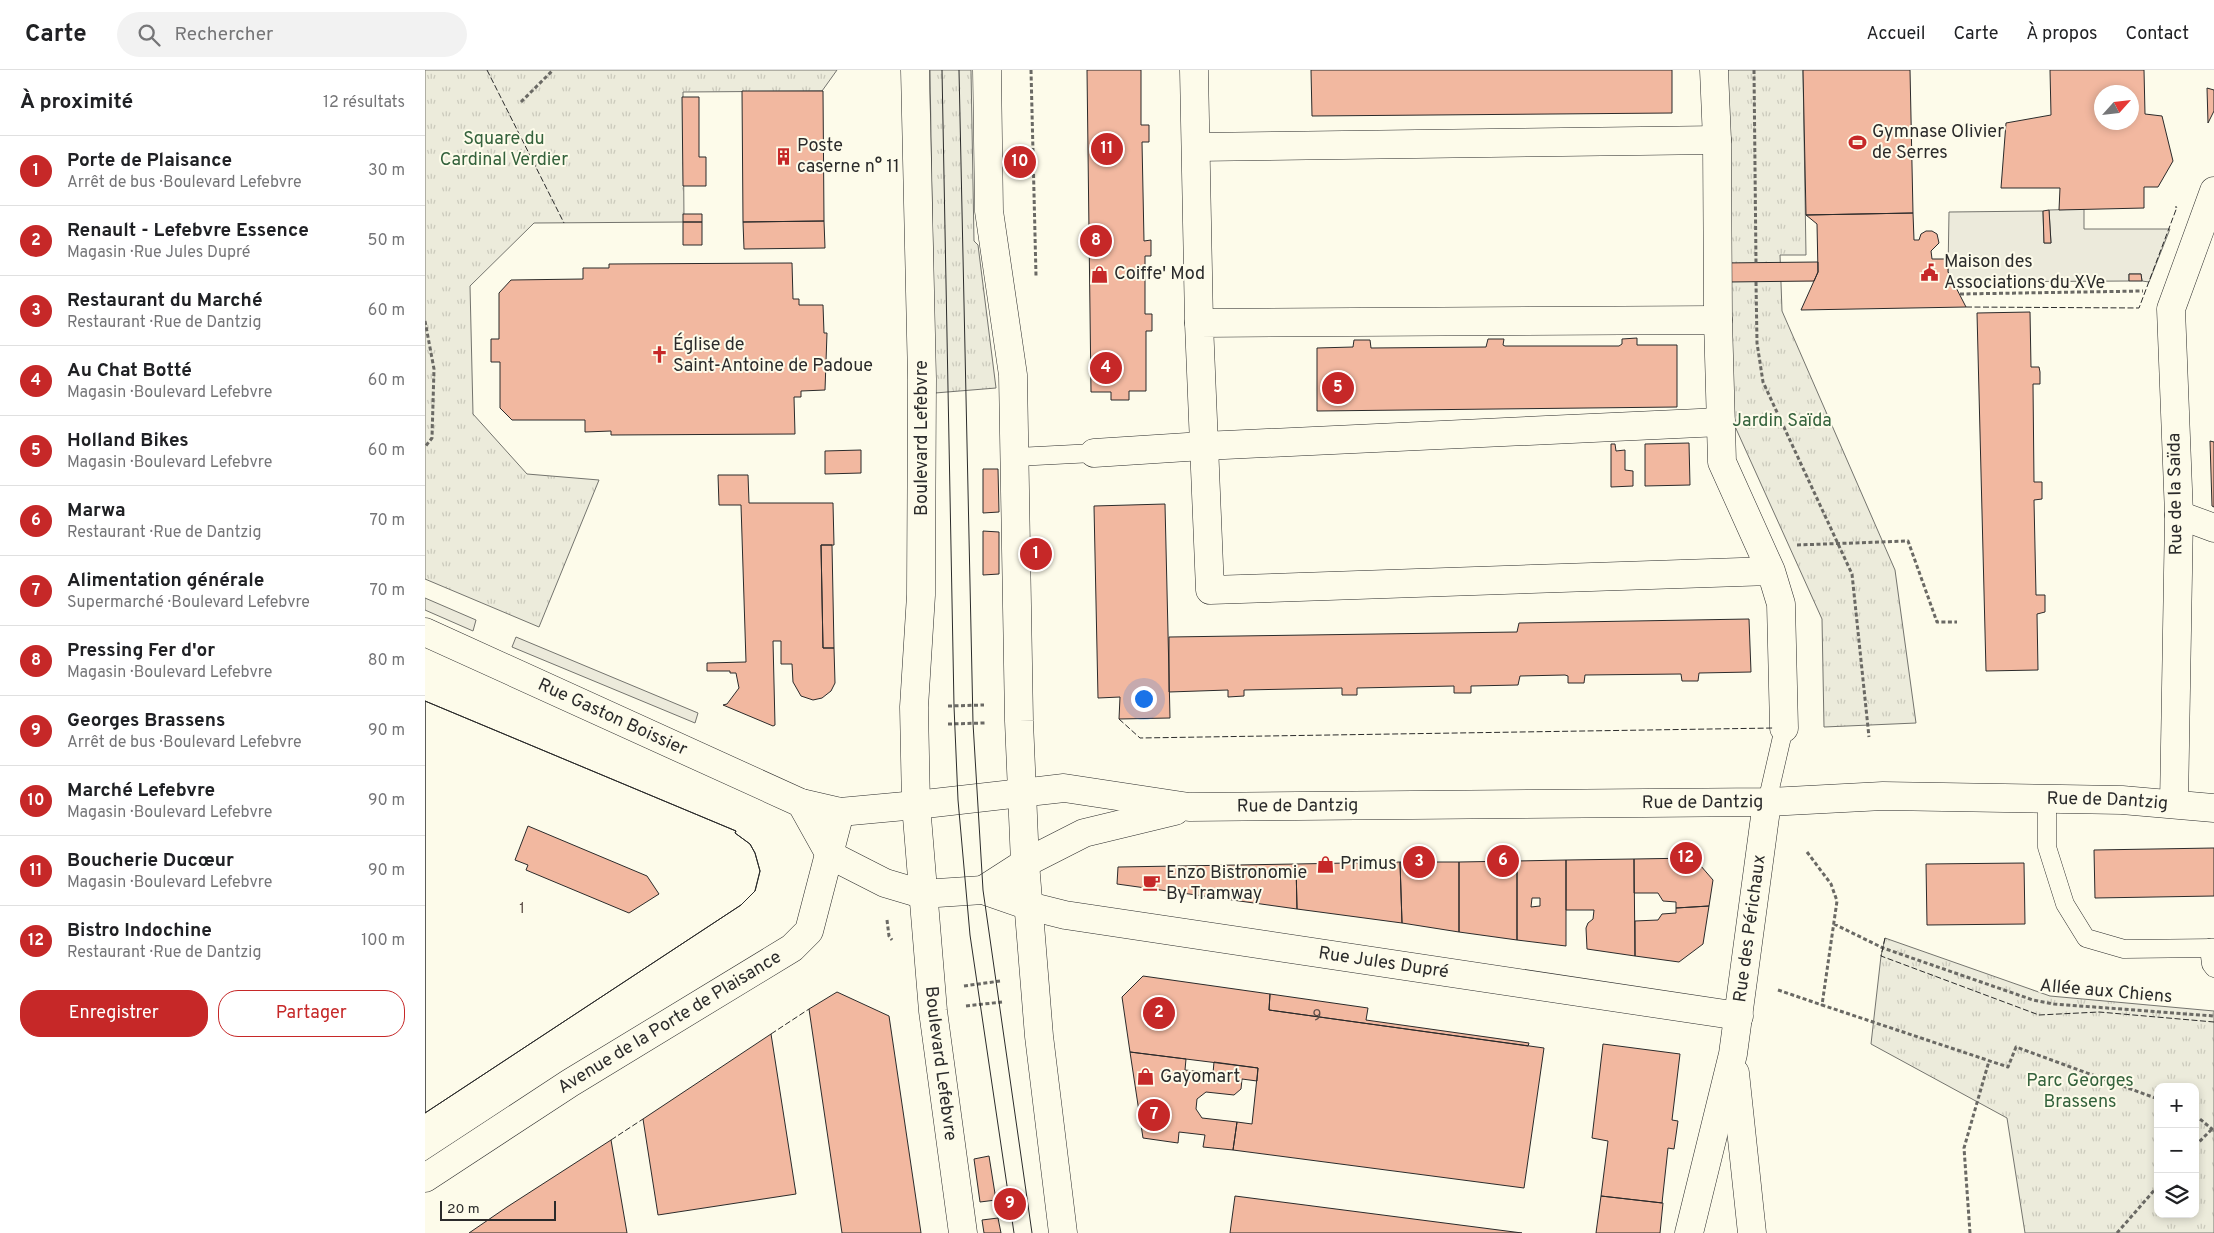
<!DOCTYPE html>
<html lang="fr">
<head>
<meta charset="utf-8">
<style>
  :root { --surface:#fff; --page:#f2f2f2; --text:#202124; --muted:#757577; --line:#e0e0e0; --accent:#c62828 }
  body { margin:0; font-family:Overpass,sans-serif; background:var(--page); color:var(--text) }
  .controls { position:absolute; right:15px; bottom:15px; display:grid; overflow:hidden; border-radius:10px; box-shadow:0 2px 8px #0003 }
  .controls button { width:45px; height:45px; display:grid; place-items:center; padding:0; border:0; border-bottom:1px solid var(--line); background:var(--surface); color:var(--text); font:25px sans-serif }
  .compass { position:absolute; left:1669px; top:15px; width:45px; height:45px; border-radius:50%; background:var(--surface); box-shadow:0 2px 8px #0003; rotate:63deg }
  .scale { position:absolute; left:15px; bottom:12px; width:116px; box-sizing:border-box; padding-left:5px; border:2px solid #2b2b2b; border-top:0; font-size:14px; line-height:18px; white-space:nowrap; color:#2b2b2b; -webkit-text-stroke:4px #fdfbea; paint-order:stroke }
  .you { position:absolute; left:718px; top:628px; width:18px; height:18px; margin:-12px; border:4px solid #fff; border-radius:50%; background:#1a73e8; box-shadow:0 0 0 8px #1a73e833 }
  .badge { display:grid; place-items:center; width:32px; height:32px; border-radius:50%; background:var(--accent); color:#fff; font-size:16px; font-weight:700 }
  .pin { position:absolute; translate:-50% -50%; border:2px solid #fff; box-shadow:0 1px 5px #0006 }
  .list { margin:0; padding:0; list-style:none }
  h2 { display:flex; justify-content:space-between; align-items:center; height:65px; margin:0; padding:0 20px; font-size:21px }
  h2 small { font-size:16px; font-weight:400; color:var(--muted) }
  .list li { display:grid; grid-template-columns:32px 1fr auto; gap:15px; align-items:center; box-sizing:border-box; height:70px; padding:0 20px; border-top:1px solid var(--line) }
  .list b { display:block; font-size:19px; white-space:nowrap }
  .list p { margin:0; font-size:16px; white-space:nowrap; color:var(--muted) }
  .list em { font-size:16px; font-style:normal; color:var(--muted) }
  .actions { display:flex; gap:10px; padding:15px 20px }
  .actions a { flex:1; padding:11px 0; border:1px solid var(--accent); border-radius:20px; text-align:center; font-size:18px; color:var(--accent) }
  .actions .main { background:var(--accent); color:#fff }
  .icon { flex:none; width:28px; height:28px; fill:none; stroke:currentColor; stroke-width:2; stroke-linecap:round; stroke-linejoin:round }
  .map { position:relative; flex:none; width:1789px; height:1163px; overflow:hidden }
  header { display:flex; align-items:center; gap:30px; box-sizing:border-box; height:70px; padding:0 25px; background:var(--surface); border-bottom:1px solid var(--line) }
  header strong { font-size:24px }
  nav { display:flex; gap:28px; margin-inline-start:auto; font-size:18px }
  .search { width:350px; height:45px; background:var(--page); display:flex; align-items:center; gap:12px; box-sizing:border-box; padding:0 18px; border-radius:28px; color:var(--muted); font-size:19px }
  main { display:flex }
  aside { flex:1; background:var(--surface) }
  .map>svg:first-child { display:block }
  .grass { fill:url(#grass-tufts); stroke:#74746e; fill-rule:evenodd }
  .parking { fill:#eceadb; stroke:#74746e }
  .building { fill:#f2b8a0; stroke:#2b2b2b; fill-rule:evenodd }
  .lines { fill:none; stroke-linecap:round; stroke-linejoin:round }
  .lane-casing { stroke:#2b2b2b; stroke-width:19 }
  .street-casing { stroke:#2b2b2b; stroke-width:29 }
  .secondary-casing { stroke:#2b2b2b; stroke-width:29 }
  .primary-casing { stroke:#2b2b2b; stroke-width:29 }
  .path { stroke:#6a6964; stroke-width:3; stroke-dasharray:4 2.5; stroke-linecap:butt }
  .lane { stroke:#fdfbea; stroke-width:18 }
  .street { stroke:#fdfbea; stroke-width:28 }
  .secondary { stroke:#fdfbea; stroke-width:28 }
  .primary { stroke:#fdfbea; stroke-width:28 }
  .tram { stroke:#2b2b2b; stroke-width:1 }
  .fence { stroke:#2b2b2b; stroke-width:1; stroke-dasharray:6 2.5; stroke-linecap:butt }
  .labels { text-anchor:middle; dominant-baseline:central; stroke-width:4; stroke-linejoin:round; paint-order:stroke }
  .number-label { font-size:15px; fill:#5d4e48 }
  .poi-label { font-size:18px; fill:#2b2b2b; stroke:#fdfbea; text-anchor:start }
  .park-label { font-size:18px; fill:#34623c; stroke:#fdfbea }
  .street-label { font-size:18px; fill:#2b2b2b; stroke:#fdfbea }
</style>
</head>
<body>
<header>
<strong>Carte</strong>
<div class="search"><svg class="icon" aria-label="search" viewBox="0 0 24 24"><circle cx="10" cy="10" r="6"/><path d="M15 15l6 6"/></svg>Rechercher</div>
<nav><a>Accueil</a><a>Carte</a><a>À propos</a><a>Contact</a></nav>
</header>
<main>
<aside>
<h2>À proximité<small>12 résultats</small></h2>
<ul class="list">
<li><span class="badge">1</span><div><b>Porte de Plaisance</b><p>Arrêt de bus · Boulevard Lefebvre</p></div><em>30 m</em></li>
<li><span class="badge">2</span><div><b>Renault - Lefebvre Essence</b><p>Magasin · Rue Jules Dupré</p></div><em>50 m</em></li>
<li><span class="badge">3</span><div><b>Restaurant du Marché</b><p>Restaurant · Rue de Dantzig</p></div><em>60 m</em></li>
<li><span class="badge">4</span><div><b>Au Chat Botté</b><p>Magasin · Boulevard Lefebvre</p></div><em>60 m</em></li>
<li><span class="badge">5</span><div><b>Holland Bikes</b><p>Magasin · Boulevard Lefebvre</p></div><em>60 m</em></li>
<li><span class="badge">6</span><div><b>Marwa</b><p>Restaurant · Rue de Dantzig</p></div><em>70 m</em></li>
<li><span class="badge">7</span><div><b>Alimentation générale</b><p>Supermarché · Boulevard Lefebvre</p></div><em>70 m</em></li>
<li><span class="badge">8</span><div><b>Pressing Fer d'or</b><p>Magasin · Boulevard Lefebvre</p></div><em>80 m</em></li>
<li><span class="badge">9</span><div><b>Georges Brassens</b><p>Arrêt de bus · Boulevard Lefebvre</p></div><em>90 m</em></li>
<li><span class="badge">10</span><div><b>Marché Lefebvre</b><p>Magasin · Boulevard Lefebvre</p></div><em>90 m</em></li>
<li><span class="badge">11</span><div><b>Boucherie Ducœur</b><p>Magasin · Boulevard Lefebvre</p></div><em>90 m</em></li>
<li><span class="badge">12</span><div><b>Bistro Indochine</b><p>Restaurant · Rue de Dantzig</p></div><em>100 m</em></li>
</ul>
<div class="actions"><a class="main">Enregistrer</a><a>Partager</a></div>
</aside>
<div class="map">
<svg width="1789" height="1163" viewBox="0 0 1789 1163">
  <defs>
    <pattern id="grass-tufts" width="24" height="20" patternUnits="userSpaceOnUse" patternTransform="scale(1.25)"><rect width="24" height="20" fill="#ecebdb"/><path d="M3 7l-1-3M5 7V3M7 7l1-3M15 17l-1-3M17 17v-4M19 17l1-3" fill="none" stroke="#cbcabc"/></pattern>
  </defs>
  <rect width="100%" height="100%" fill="#fdfbea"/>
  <path class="grass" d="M0 0H412L397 21 258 22 259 152 109 153 45 216 48 344 102 404 174 410 114 557 0 509Z
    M505 0H546L549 171 553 175 571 318 510 323Z
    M1302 0H1378L1381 185H1355L1357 241 1470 500 1491 653 1399 657 1397 549 1308 352Z
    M1460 868 1625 926 1789 941V1163H1600L1582 1048 1446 974 1456 886ZM1733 1017H1770V1144H1733Z"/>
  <path class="parking" d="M1659 139V159H1745L1724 212 1717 211 1716 204H1704V211L1529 212 1523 202 1524 142 1618 141 1619 173H1626L1624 140Z
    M0 528 51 550 48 561 0 540Z
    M91 567 273 643 270 653 87 577Z"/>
  <path class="building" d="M662 0H716V55H724V72H717L719 171 726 170V186H720V244H727V261H721V321H704V330H686V322H666Z
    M886 0H1247V43L887 46Z
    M1378 0H1485L1488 143 1381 145Z
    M1625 0H1719L1720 44 1737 46 1748 91 1733 117H1719V138L1634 140 1635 118H1576L1581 53 1626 45ZM1676 22H1706V52H1676Z
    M1782 18 1789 20V41L1783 53Z
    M317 21H398L399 151 318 152Z
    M257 27H274V87H281V116H258Z
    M1624 140 1626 173H1619L1618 141Z
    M1488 143 1489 170H1494L1496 164 1501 161H1507L1512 164 1514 173 1506 181 1507 189H1523V202L1541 237 1376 240 1393 202 1392 154 1381 145Z
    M258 144H277V152H258Z
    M399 151 400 178 319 179 318 152Z
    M258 152H277V175H258Z
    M1393 192V202L1389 211 1303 212 1297 193Z
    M367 193 368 229H374V235H398L399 263H402L400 320 376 321V327H369L370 364 186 365V361L160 362V350H87L75 338V292H66V269H74V223L86 210 158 209V198H184V194Z
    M1704 204H1716L1717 211H1704Z
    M1605 242 1606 297H1614L1615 302V314H1608L1609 412H1617V429L1609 430 1611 525H1620V542L1612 544 1613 600 1561 601 1552 243Z
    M1212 268V275H1252V337L892 341V278L928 277 929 270H945L946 278 1061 277 1063 269H1079L1078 275 1080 276H1194L1197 274V269Z
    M1785 371 1789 372V437L1787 436Z
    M1264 373 1265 415 1220 416V374Z
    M1186 374H1190L1191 381 1200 380V400L1208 401V416L1186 417Z
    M436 380V403L400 404V381Z
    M558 399H573L574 442 558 443Z
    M293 405H323L324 433H408L409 475H396L398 578H409L410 613 406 621 397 628 388 630 376 626 368 612 367 594H356V571H348L350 655 348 656 298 635 302 634 314 618 311 603H305V601H282V593L321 592 316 435H294Z
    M740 434 745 648 694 649 695 627 673 628 669 436Z
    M558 461 574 462V504L558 505Z
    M396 475H407L409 578H398Z
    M1324 549 1326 602 1274 603 1273 611H1257L1256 604 1160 605 1159 613H1143V606L1140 605 1095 606 1093 615 1046 616V623H1029V616L932 618V625H917V618L819 620V626L803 627V620L744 622V567L1092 562 1094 553Z
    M0 631 311 761 310 763 325 774 330 783 335 801 330 821 316 835 0 1043ZM103 756 222 806 234 824 204 843 101 800 103 795 90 790Z
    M0 631 311 761 310 763 325 774 330 783 335 801 330 821 316 835 0 1043Z
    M1789 778V826L1670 828 1669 780Z
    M1269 788 1288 810 1284 836 1251 838V832L1238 831 1233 823H1209V789Z
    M1209 789 1210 886 1162 879 1161 858 1163 853 1168 849 1169 840H1141V790Z
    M1141 790V876L1092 870V791ZM1107 828H1115V836L1106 837Z
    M1092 791V870L1034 862V792Z
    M975 792H1034V862L977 853Z
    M975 792 977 853 872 839 871 794Z
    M1599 793 1600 854 1502 855 1501 794Z
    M871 794 872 839 692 814 693 797Z
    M1284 836 1278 874 1254 892 1210 886V851L1233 850 1237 844 1251 843V838Z
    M718 906 845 924 844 940 1119 978 1099 1118 808 1080 812 1052 827 1054 833 998 705 982 697 927Z
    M412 922 464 946 496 1163H417L384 939Z
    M845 924 943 938 941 950 1104 973 1103 976 844 940Z
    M346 964 371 1124 233 1145 218 1049Z
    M1178 974 1255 984 1247 1050 1253 1051 1249 1079 1243 1078 1237 1133 1176 1126 1183 1071 1167 1068Z
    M705 982 761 989 760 1000 788 1003 789 992 833 998 832 1011 817 1009 816 1019 809 1025 781 1022 772 1029 771 1039 777 1048 812 1052 808 1080 778 1077 780 1065 754 1062 753 1073 718 1068Z
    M186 1070 202 1163H44L82 1137Z
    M564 1086 571 1130 555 1132 549 1089Z
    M810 1126 1097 1163H805Z
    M1176 1126 1238 1133 1235 1163H1171Z
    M573 1148 576 1163H559L557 1150Z"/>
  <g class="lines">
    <defs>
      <path id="lane" d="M589 387 669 383
        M1622 729V777L1640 834 1661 868 1699 879 1789 878
        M1342 732 1359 658
        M1784 878 1786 894 1789 898"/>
      <g id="street">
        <path d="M769 0 774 253"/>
        <path d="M1289 0 1292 70 1293 250"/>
        <path d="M772 77 1292 70"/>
        <path d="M669 383 778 376 1296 352"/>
        <path d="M1754 445 1789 458"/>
        <path d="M1346 501 1297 392 1293 250 774 253 785 520 1346 501 1356 534 1359 658"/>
        <path d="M1749 734 1754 445 1746 239 1789 121"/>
        <path id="s1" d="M491 735 639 718 764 737 1342 732 1458 726 1697 730 1789 738"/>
        <path d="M558 820 600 793 659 763 750 741"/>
        <path id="s2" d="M497 824 558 820 604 836 640 845 1314 946"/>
        <path d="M1310 1003 1327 1163"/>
        <path id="s3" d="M0 1108 145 1013 367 878 384 861 415 742"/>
        <path id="s4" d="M1264 1163 1308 984 1342 732"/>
      </g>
      <g id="secondary">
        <path id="s5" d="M0 562 376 733 415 742 491 735"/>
        <path d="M376 733 405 785 460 813 497 824"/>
      </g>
      <g id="primary">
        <path id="s6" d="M490 0 497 309 496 525 489 637 491 735 508 941 538 1163"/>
        <path d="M562 0 564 141 588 305 594 651 600 793 614 966 638 1163"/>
      </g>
    </defs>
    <use href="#lane" class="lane-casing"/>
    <use href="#street" class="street-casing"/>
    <use href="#secondary" class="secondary-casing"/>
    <use href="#primary" class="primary-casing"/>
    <path class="path" d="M606 0 611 206
      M1329 0 1331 193
      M96 32 128 0
      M1331 212 1332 273 1338 312 1427 504 1444 667
      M1535 224 1718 221
      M0 251 9 299 7 368 0 377
      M1372 475 1483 471 1512 552H1532
      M523 636 559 635
      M523 654 560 653
      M1382 782 1406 814 1412 831 1397 935 1583 997 1591 977 1733 1029
      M462 850 464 866 467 870
      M1409 854 1458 878 1608 930 1629 934 1789 946
      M539 916 575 911
      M1353 920 1397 935
      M541 936 577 932
      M1770 1045 1787 1059 1789 1057
      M1770 1076 1787 1059 1789 1061
      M1545 1163 1539 1078 1564 991
      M1692 1163 1733 1116"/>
    <use href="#lane" class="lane"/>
    <use href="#street" class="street"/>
    <use href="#secondary" class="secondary"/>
    <use href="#primary" class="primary"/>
    <path class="tram" d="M517 0 529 636 533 730 545 865 589 1163
      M534 0 548 653 558 820 607 1163"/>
    <path class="fence" d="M62 0 139 153
      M1541 237 1714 238 1752 137H1750
      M694 649 715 668 1349 658
      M1460 868 1456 886 1614 945 1674 942 1789 952
      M346 964 384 939
      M186 1070 218 1049"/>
  </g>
  <defs>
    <symbol id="stadium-bare" viewBox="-9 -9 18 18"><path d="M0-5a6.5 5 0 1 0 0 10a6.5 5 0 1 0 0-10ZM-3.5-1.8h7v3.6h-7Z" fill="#c62828" stroke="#fdfbea" stroke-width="2.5" paint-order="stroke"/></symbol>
    <symbol id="building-bare" viewBox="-9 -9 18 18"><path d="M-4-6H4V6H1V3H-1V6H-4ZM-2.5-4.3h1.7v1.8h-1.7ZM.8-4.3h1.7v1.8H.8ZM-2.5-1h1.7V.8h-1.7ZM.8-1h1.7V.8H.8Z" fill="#c62828" stroke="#fdfbea" stroke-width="2.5" paint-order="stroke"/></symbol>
    <symbol id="civic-bare" viewBox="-9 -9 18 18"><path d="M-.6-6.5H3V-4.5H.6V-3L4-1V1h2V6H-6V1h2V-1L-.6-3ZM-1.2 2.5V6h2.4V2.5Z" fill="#c62828" stroke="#fdfbea" stroke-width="2.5" paint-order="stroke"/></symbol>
    <symbol id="shop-bare" viewBox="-9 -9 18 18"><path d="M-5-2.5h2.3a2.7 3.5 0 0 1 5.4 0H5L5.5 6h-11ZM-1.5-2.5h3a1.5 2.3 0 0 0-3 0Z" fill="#c62828" stroke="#fdfbea" stroke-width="2.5" paint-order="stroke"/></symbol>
    <symbol id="church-bare" viewBox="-9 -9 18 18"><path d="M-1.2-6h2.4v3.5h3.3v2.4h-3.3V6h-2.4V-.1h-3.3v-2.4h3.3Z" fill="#c62828" stroke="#fdfbea" stroke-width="2.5" paint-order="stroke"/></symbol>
    <symbol id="cafe-bare" viewBox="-9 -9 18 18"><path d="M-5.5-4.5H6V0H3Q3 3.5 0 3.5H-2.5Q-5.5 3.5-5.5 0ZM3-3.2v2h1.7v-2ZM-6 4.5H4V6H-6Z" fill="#c62828" stroke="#fdfbea" stroke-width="2.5" paint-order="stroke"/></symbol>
  </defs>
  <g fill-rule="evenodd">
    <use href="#stadium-bare" x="1420" y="60" width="25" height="25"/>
    <use href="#building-bare" x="346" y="74" width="25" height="25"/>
    <use href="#civic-bare" x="1492" y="190" width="25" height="25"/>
    <use href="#shop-bare" x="662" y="192" width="25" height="25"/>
    <use href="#church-bare" x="222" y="272" width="25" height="25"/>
    <use href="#shop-bare" x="888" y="782" width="25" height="25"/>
    <use href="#cafe-bare" x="714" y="800" width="25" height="25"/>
    <use href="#shop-bare" x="708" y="994" width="25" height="25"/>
  </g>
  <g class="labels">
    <g class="number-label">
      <text x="97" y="839">1</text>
      <text x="892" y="946">9</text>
    </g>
    <g class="poi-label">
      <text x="1447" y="62">Gymnase Olivier<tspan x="1447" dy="21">de Serres</tspan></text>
      <text x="372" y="76">Poste<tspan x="372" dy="21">caserne n° 11</tspan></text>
      <text x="1519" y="192">Maison des<tspan x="1519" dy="21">Associations du XVe</tspan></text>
      <text x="689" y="204">Coiffe' Mod</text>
      <text x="248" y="275">Église de<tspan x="248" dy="21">Saint-Antoine de Padoue</tspan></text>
      <text x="915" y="794">Primus</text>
      <text x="741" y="803">Enzo Bistronomie<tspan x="741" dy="21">By Tramway</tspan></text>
      <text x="735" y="1007">Gayomart</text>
    </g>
    <g class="park-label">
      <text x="79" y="69">Square du<tspan x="79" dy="21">Cardinal Verdier</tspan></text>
      <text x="1357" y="351">Jardin Saïda</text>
      <text x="1655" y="1011">Parc Georges<tspan x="1655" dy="21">Brassens</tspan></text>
    </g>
    <g class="street-label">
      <text transform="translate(497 368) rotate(-90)">Boulevard Lefebvre</text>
      <text transform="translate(1751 424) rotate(-91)">Rue de la Saïda</text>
      <text stroke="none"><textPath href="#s5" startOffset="206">Rue Gaston Boissier</textPath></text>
      <text stroke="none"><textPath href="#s1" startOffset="1194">Rue de Dantzig</textPath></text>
      <text stroke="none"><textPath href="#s1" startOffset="789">Rue de Dantzig</textPath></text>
      <text stroke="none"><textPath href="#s1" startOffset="384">Rue de Dantzig</textPath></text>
      <text stroke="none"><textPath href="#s4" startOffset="311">Rue des Périchaux</textPath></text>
      <text stroke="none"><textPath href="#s2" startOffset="469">Rue Jules Dupré</textPath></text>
      <text transform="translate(1681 922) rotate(5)">Allée aux Chiens</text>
      <text stroke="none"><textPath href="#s3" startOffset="290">Avenue de la Porte de Plaisance</textPath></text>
      <text stroke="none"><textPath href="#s6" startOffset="995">Boulevard Lefebvre</textPath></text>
    </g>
  </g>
</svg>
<div class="controls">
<button>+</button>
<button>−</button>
<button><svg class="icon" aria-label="layers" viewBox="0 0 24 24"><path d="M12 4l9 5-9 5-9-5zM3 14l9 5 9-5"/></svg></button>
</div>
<svg class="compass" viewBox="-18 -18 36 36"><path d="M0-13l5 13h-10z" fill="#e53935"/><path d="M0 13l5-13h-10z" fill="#757577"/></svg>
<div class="scale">20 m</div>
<div class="you"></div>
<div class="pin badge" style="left:611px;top:484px">1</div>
<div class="pin badge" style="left:734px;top:943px">2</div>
<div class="pin badge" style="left:994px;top:792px">3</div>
<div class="pin badge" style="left:681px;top:298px">4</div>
<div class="pin badge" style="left:913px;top:318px">5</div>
<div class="pin badge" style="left:1078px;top:791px">6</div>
<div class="pin badge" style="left:729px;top:1045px">7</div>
<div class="pin badge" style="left:671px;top:171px">8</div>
<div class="pin badge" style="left:585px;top:1134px">9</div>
<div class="pin badge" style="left:595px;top:92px">10</div>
<div class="pin badge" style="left:682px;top:79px">11</div>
<div class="pin badge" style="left:1261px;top:788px">12</div>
</div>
</main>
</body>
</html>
